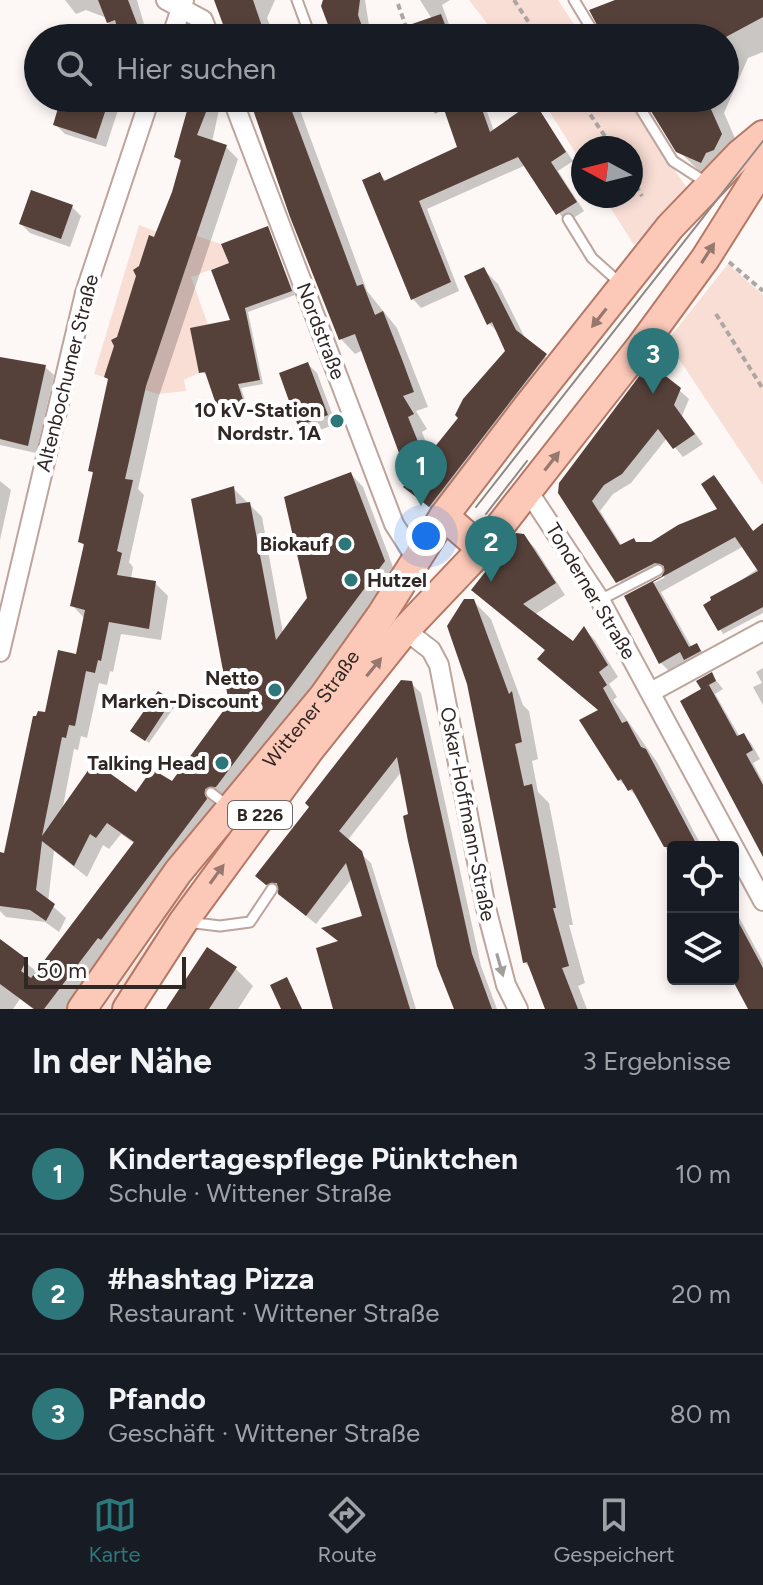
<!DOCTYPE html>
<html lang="de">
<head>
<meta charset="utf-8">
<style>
  :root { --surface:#171b24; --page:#20242c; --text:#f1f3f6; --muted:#9ea1a6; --line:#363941; --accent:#2d777b }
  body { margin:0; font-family:Figtree,sans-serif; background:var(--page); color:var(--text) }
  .controls { position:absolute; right:24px; bottom:24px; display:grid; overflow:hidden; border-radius:8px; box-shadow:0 4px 12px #0003 }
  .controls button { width:72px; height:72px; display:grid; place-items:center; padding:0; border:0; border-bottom:2px solid var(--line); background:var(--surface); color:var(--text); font:40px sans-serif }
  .compass { position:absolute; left:571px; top:136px; width:72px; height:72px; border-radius:50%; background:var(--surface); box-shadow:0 4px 12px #0003; rotate:277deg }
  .scale { position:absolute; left:24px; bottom:20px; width:162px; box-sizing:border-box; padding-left:8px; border:4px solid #312724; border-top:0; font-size:22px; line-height:28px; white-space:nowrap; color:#312724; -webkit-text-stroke:6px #fff; paint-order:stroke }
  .you { position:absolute; left:426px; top:536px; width:28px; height:28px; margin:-20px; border:6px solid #fff; border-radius:50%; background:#1a73e8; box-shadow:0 0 0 12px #1a73e833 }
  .badge { display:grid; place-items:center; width:52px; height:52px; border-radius:50%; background:var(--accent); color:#fff; font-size:26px; font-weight:700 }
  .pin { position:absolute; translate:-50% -66px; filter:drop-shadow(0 2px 4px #0008) }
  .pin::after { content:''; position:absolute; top:42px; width:28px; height:24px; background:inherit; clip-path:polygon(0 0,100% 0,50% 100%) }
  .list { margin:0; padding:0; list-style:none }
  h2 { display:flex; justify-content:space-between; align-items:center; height:104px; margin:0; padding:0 32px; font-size:34px }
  h2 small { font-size:26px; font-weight:400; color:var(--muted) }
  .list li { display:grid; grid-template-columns:52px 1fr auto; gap:24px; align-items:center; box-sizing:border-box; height:120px; padding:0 32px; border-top:2px solid var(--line) }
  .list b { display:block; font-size:30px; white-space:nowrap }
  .list p { margin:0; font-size:26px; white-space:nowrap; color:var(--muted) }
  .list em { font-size:26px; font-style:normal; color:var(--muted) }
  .icon { flex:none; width:44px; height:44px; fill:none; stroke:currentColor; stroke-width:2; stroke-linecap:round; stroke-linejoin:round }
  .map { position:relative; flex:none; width:763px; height:1009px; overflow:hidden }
  .search { position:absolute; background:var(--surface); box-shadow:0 4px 12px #0003; left:24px; right:24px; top:24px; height:88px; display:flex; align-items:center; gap:20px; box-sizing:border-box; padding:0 28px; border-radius:44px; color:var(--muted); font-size:30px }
  .sheet { height:464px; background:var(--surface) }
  nav { display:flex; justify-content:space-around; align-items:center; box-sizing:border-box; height:112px; border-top:2px solid var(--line); background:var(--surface); font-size:22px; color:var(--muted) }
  nav a { display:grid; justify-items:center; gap:4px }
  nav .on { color:var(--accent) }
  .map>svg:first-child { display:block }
  .green { fill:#f9ded5 }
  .shadow { fill:#0003 }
  .building { fill:#56413a }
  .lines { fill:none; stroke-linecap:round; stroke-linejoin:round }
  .lane-casing { stroke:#bda49c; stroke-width:13 }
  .street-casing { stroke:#bda49c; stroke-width:22 }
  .primary-casing { stroke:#b47865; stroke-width:32 }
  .path { stroke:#ada6a3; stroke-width:4; stroke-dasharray:6 4; stroke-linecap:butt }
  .lane { stroke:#fff; stroke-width:9 }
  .street { stroke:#fff; stroke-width:18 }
  .primary { stroke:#fcc8b8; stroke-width:28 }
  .tram { stroke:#908886; stroke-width:2 }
  .oneway { fill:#96786e }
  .oneway2 { fill:#a29e9c }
  .poi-dot { fill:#2d777b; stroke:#fff; stroke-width:3 }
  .labels { text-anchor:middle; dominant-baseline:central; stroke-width:8; stroke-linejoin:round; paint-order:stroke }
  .shield { fill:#fff; stroke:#6f6866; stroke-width:2 }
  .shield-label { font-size:18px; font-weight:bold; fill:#312724 }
  .street-label { font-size:20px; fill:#312724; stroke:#fff }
  .poi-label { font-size:20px; font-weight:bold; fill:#312724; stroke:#fff; text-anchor:end }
</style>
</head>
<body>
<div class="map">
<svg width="763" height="1009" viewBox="0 0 763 1009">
  <rect width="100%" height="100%" fill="#fdf8f6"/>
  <path class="green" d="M469 0H558L583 38H498Z
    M541 98H625L687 188 634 245 603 196H631V148H583V165Z
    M139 225 173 238 176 229 221 244 229 263 191 277 208 325 199 373 184 380 186 391 158 394 94 374Z
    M728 264 763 295V485L667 341Z
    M182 884 192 891 115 1009H102L158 931Z"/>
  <path class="shadow" d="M65 0H137L148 38H114L107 18 86 10 76 14Z
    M219 0H275L267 18 275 38H230Z
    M325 0H365L371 38H333Z
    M420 0H450L442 5 454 38H419L432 19Z
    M619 0H763V52L748 58 724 113 744 159 702 174 678 150 643 98H725V38H606Z
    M76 98H122L106 147 65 134 55 124Z
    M187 98H218L221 101 212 142 226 147 238 159 158 399 138 489 144 495 129 562 133 567 131 579 155 583 168 596 161 640 121 634 113 672 110 671 107 685 99 683 87 738 81 736 78 750 74 749 62 812 173 784 231 703 233 488 262 517 283 633 309 598 351 474 363 487 396 575 228 799 216 801 219 813 66 1009H33L20 999 13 1009H0V941L38 973 135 844 121 834 109 849 103 845 87 877 54 851 48 902 66 918 59 932 45 922 6 917 0 911V870L47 715 78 656 85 619 72 605 86 547 80 542 95 475 90 470 119 339 141 268 173 193 182 163 176 156 191 103Z
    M252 98H334L300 110 367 291 397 328 417 379 428 407 416 411 427 429 422 432 431 455 508 351 500 335 489 323 484 270 498 284 527 342 561 370 444 520 406 487 412 480 363 350 355 354 341 339Z
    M441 98H482L494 131 534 103 573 161 558 171 584 211 566 223 526 165 427 209 459 291 421 308 413 299 380 175 387 182 460 148Z
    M72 207 81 216 70 247 30 233 21 224Z
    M267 229 295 295 248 312 263 384 241 388 247 406 223 413 208 375 201 372 233 322 231 264Z
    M0 362 45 367 54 375 36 453 0 445Z
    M308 364 317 373 336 424 309 434 300 425Z
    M679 390 689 399 682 416 703 444 683 457 667 438 631 483 613 494 600 511 622 546 652 544 720 509 714 478 754 532 763 526V613L723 634 706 605 760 567 744 546 661 592 692 648 696 646 706 655 670 672 660 662 626 597 664 578 665 571 627 591 560 492Z
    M0 481 11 490 0 540Z
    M523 536 535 548 565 595 534 615 573 644 584 629 595 640 618 677 609 684 617 697 613 700 657 762 702 847H673V862L642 801 619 780 600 711 546 651 485 601Z
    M473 601 491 619 523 705 529 711 538 759 532 761 538 792 549 803 573 925H569L585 983 578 986 587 1009H549L533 970 524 962Z
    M763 668V705L753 687 762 683 756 672Z
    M712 675 723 689 715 694 740 737 743 735 751 743 760 759 753 763 763 782V853L703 690Z
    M411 683 421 693 481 966 497 1009H454L439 965 402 771 347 841 371 863 416 1009H336L340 942 364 917 353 877 316 924 258 876Z
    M171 702 175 706 149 743 137 734Z
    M733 906 763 962V1009H750L733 978Z
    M208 950 236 969 253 986 238 1009H169Z"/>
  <path class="building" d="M98 0H128L139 29 118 30 115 20 107 23Z
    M214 0H253L266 38H228Z
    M323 0H360L358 15 366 38H333L321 6Z
    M615 0H763V17L724 38H604L589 10Z
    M441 14 450 38H417L412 24Z
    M61 98 106 109 96 139 53 125Z
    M249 98H287L357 286 363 284 375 315 383 311 403 362 414 392 403 396 414 414 408 417 425 459 458 418 455 415 463 399 505 351 492 322 487 325 464 276 484 267 516 330 547 354 429 507 403 487 409 480 355 334 339 340 290 217Z
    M440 98H478L490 132 534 101 566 152 551 162 577 202 556 215 518 157 419 201 451 282 411 300 362 180 380 172 384 181 457 147Z
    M643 98H706L722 134 714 150 706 153 701 163 676 152Z
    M190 100 208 107 197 135 227 145 146 386 125 479 133 480 117 551 122 553 117 575 156 581 149 629 109 622 101 661 98 660 95 673 86 671 75 726 69 725 66 738 62 737 42 836 94 762 136 792 152 769 172 781 229 703 191 499 234 486 236 504 250 502 276 640 307 598 284 497 351 472 385 561 216 787 205 789 207 799 101 940 98 938 44 1009H34L0 984V939L27 959 21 971 31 978 134 842 107 823 96 838 90 834 74 866 42 841 36 890 55 904 46 921 30 910 0 906V852L4 853 33 716H36L38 711 45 712 58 650 76 654 85 610 70 606 84 544 78 542 93 472 88 471 108 379 104 377 114 346 111 340 117 337 136 276 133 270 139 266 149 235 154 237 172 192 181 160 174 157Z
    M31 190 73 205 61 239 19 224Z
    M268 226 292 291 245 308 260 380 238 384 244 403 218 410 205 372 199 373 190 328 230 320 211 270 229 263 221 244Z
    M0 357 46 365 28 446 0 439Z
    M308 362 328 415 298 426 279 373Z
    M649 363 681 388 674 405 695 434 673 449 658 429 622 474 604 485 592 501 620 545 634 538 636 542H651L678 525 717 509 701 484 714 475 753 531 763 523V607L718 631 703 605 711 600 710 597 758 571 735 537 653 582 689 647 697 643 701 651 684 660 680 652 687 648 659 664 624 596 662 576 664 566 655 563 616 583 558 493 559 483Z
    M516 533 524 534 556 583 523 604 573 641 584 626 608 665 599 672 607 685 603 688 622 723 627 721 641 747 646 749 698 847H664L632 789 628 791 621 779 618 781 579 720 598 710 537 659 545 650 471 590Z
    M464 599H474L509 694 512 691 522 742 515 744 524 786 532 784 556 908H553L569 966 562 968 578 1009H545L527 962 523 963 467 684 447 626Z
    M712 672 716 681 705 687 709 685 737 736 744 733 753 750 746 754 763 785V857L680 701 701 689 696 681Z
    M401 680 412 681 472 954 492 1009H454L437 966 408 841 403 816 408 814 397 757 339 831 362 851 410 1009H333L316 948 338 941 321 928 362 916 346 863 306 916 278 894 277 883 266 885 255 876 309 807 305 803Z
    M158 691 172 700 145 741 130 731Z
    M733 912 763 968V1009H748L733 981Z
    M207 947 237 967 209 1009H166Z
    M287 977 302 1009H281L270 985Z"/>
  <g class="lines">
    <defs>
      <path id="lane" d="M297 0 311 38
        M574 0 597 38
        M285 38 308 30
        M634 98 673 161 707 183
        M568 219 592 258 621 284
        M600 600 658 570
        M211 793 229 807
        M187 922 220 926 250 922 272 889"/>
      <path id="street" d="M166 0 203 20 210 38
        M171 38 184 0
        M232 98 394 524 417 560
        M528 491 600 600 763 901
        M405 630 431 650 439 665 486 908 506 985 518 1009
        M0 652 85 293 150 98
        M651 692 763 631"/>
      <g id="primary">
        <path d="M444 516 482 549"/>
        <path id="s1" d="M82 1009 178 872 323 697 382 614 444 516 528 406 670 227 740 154 763 135"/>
        <path d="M127 1009 183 922 310 749 405 630 482 549 642 345 705 259 763 167"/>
      </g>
    </defs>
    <use href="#lane" class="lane-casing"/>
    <use href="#street" class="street-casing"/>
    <use href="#primary" class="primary-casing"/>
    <path class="path" d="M514 0 539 38
      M398 4 410 38
      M431 98 437 114
      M579 98 613 148
      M631 177 642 196
      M729 262 763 291
      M716 314 763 389"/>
    <use href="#lane" class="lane"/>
    <use href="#street" class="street"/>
    <use href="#primary" class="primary"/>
    <path class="tram" d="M476 507 763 141
      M486 514 527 461"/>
  </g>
  <defs><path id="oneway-solid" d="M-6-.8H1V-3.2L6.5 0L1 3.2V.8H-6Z" transform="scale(2)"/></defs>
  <g class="oneway">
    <use href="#oneway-solid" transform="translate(708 253) rotate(-57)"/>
    <use href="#oneway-solid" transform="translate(599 318) rotate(128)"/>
    <use href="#oneway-solid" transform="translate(552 461) rotate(-52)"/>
    <use href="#oneway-solid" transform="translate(374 667) rotate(-51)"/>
    <use href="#oneway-solid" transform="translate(217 874) rotate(-54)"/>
  </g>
  <use class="oneway2" href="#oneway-solid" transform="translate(500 965) rotate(74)"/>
  <g class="poi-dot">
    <circle cx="337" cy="421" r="8"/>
    <circle cx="345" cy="544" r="8"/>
    <circle cx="351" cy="580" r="8"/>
    <circle cx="275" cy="690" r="8"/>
    <circle cx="222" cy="763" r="8"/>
  </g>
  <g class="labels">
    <rect class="shield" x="228" y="801" width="64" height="28" rx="6"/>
    <g class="shield-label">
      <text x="260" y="815">B 226</text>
    </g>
    <g class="street-label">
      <text transform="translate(321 331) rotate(69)">Nordstraße</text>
      <text transform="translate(67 373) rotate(-76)">Altenbochumer Straße</text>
      <text transform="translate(591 591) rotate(59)">Tonderner Straße</text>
      <text stroke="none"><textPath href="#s1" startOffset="378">Wittener Straße</textPath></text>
      <text transform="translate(468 814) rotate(79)">Oskar-Hoffmann-Straße</text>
    </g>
    <g class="poi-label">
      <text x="321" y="410">10 kV-Station<tspan x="321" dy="23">Nordstr. 1A</tspan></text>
      <text x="329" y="544">Biokauf</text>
      <text x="367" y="580" text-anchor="start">Hutzel</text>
      <text x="259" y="678">Netto<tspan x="259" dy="23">Marken-Discount</tspan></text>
      <text x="206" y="763">Talking Head</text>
    </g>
  </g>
</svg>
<div class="controls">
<button><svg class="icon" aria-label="locate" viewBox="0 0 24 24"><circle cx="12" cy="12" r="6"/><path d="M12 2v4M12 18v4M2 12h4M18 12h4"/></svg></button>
<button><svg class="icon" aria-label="layers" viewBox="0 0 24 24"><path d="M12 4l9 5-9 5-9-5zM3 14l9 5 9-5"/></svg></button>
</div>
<svg class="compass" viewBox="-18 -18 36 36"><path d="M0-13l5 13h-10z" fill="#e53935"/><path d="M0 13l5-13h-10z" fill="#9ea1a6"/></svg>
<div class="scale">50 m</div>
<div class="you"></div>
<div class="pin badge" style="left:421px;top:506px">1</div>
<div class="pin badge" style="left:491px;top:582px">2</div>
<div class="pin badge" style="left:653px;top:394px">3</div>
<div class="search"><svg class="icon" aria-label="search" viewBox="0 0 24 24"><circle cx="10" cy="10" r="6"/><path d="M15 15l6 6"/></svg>Hier suchen</div>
</div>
<section class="sheet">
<h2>In der Nähe<small>3 Ergebnisse</small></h2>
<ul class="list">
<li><span class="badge">1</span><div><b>Kindertagespflege Pünktchen</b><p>Schule · Wittener Straße</p></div><em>10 m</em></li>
<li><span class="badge">2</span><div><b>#hashtag Pizza</b><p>Restaurant · Wittener Straße</p></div><em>20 m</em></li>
<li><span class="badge">3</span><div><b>Pfando</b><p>Geschäft · Wittener Straße</p></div><em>80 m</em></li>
</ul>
</section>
<nav>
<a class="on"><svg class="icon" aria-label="map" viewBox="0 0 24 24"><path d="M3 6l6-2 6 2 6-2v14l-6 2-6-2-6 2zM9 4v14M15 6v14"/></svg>Karte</a>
<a><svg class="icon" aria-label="directions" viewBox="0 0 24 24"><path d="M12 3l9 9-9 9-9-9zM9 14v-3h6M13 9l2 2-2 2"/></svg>Route</a>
<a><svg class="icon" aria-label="saved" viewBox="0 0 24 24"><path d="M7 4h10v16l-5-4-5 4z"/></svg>Gespeichert</a>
</nav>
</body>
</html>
